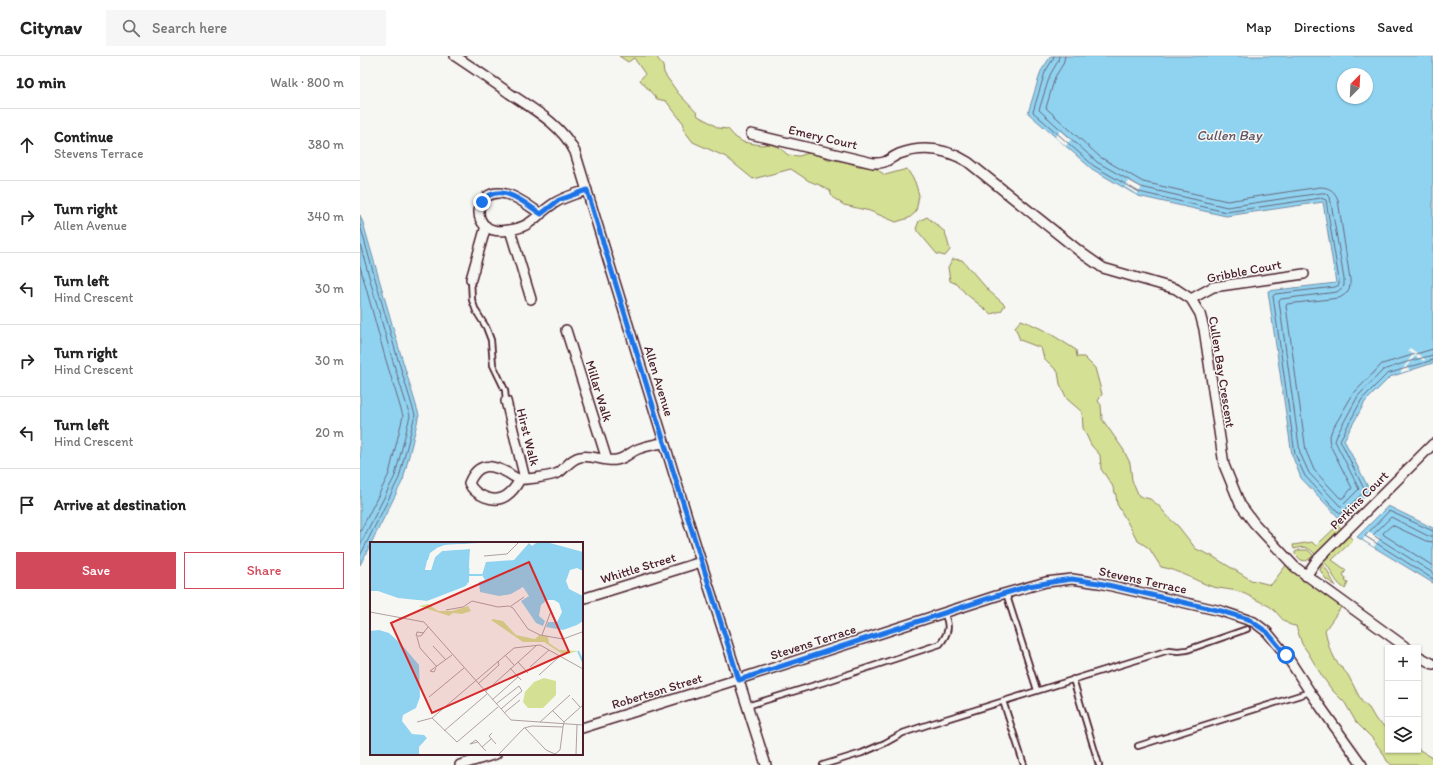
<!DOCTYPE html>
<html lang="en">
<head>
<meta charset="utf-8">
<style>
  :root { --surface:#fff; --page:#f6f6f6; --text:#222; --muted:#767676; --line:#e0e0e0; --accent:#d1495b }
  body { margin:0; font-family:Itim,sans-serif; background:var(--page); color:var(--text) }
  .controls { position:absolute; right:12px; bottom:12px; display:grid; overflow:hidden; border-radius:0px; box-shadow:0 1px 3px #0004 }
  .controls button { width:36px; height:36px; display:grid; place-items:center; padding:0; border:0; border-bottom:1px solid var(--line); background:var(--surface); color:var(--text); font:20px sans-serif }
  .compass { position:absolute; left:977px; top:12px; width:36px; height:36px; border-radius:50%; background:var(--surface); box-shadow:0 1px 3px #0004; rotate:24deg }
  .stop { position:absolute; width:12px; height:12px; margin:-9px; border:3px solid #1a73e8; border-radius:50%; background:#fff }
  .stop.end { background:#1a73e8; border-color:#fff; box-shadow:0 1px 4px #0008 }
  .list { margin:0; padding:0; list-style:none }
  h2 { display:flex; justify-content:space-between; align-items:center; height:52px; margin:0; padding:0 16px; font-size:17px }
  h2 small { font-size:13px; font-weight:400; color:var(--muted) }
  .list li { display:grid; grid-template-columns:26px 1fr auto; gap:12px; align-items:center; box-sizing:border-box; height:72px; padding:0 16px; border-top:1px solid var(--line) }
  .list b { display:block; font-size:15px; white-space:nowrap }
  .list p { margin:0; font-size:13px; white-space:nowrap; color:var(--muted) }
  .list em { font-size:13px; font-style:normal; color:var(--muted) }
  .actions { display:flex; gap:8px; padding:12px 16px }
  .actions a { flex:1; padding:9px 0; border:1px solid var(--accent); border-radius:0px; text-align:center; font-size:14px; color:var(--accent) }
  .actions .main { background:var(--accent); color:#fff }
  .icon { flex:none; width:22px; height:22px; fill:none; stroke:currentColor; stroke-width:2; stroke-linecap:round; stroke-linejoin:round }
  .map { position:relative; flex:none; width:1073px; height:709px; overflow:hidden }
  header { display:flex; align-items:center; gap:24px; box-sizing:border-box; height:56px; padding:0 20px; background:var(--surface); border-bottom:1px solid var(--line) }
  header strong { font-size:19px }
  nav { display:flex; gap:22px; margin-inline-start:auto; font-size:14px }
  .search { width:280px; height:36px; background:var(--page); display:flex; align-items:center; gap:10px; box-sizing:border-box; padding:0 14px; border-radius:0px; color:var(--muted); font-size:15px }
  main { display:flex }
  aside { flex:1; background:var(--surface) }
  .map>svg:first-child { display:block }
  .green { fill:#d4e194; stroke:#8f8060 }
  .water { fill:#90d3f1; stroke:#748ba2; fill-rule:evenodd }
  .pier { fill:#f6f6f2 }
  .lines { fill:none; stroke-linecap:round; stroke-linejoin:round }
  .shore { stroke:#66677a; stroke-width:1 }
  .service-casing { stroke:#4a1f2b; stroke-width:8 }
  .minor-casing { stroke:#4a1f2b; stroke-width:12 }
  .service { stroke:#f6f6f2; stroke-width:4.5 }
  .minor { stroke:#f6f6f2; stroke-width:9 }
  .route { stroke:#1a73e8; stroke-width:5 }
  .labels { text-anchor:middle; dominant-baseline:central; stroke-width:3; stroke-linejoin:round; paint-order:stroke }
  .street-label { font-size:13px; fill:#4a1f2b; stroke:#f6f6f2 }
  .water-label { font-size:14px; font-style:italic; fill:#5f5566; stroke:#f6f6f2 }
  .inset-river { fill:none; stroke:#90d3f1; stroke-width:2 }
  .inset-road { fill:none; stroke:#b1a0a2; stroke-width:1 }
  .view { fill:#d62828; fill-opacity:0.15; stroke:#d62828; stroke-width:2 }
  .inset-edge { fill:none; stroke:#4a1f2b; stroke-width:2 }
</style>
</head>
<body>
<header>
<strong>Citynav</strong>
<div class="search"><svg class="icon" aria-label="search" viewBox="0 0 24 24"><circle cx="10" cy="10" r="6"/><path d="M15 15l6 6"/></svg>Search here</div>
<nav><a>Map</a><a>Directions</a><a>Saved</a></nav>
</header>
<main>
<aside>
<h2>10 min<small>Walk · 800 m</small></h2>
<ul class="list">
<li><svg class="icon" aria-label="ahead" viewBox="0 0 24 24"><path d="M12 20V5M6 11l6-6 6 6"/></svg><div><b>Continue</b><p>Stevens Terrace</p></div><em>380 m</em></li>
<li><svg class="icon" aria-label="right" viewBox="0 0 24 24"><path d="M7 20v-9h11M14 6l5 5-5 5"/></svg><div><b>Turn right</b><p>Allen Avenue</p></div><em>340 m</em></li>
<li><svg class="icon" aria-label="left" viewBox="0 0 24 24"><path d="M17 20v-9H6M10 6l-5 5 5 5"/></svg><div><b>Turn left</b><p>Hind Crescent</p></div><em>30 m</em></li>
<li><svg class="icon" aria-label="right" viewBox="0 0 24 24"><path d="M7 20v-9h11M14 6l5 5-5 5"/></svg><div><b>Turn right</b><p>Hind Crescent</p></div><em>30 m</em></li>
<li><svg class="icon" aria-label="left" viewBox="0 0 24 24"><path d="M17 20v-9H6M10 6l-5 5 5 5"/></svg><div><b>Turn left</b><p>Hind Crescent</p></div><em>20 m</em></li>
<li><svg class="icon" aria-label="arrive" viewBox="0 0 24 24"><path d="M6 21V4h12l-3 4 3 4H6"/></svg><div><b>Arrive at destination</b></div></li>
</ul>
<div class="actions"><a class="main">Save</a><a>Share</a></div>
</aside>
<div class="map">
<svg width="1073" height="709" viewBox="0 0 1073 709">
  <rect width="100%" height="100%" fill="#f6f6f2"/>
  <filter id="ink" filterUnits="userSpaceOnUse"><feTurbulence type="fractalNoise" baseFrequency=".025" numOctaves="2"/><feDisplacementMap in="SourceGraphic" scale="8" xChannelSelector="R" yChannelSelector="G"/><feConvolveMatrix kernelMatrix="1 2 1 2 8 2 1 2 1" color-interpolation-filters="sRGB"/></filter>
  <g filter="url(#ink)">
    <path class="green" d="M259 0H296L303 10 304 17 318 37 337 57 338 60 351 67 358 72 368 73 375 81 383 86 401 89 410 88 420 92 428 99 439 100 452 96 468 103 486 106 498 110 515 112 525 119 547 113 555 126 559 139 556 156 549 162 536 166 510 155 484 149 472 141 470 135 462 130 449 125 431 113 393 123 366 101 333 86 323 73 324 68 306 45 297 43 280 24 285 18 274 2 268 6Z
      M567 161 585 176 590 194 585 200 577 198 556 173 559 165Z
      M593 203 602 204 629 235 645 249 641 255 631 258 605 237 597 228 590 225 588 211Z
      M661 264C683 272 697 282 716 294L717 301H724L735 312 742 338 738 345 741 349 742 363 763 393 770 407 772 424 779 440 790 443 798 449 810 463 818 470 836 493 852 500 891 524 911 529 927 508 982 550 965 574 969 591 976 605 988 619 1002 646 1009 652 1016 664 1028 673V694L1058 693 1073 702V709H1032L1027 705 1023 697 1012 682 996 666 985 647 972 634 962 620 947 595 942 588 936 570C923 570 918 554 907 549 898 545 889 539 880 536 871 533 861 533 853 531 835 525 820 514 801 511L789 492 778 485 757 448 756 439 752 429 741 413 740 399 731 389 723 372 722 356 707 343 700 328 698 316 684 302 681 292 660 284 655 271Z
      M978 469 982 473 956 499C947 490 946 490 934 493L933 489 952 486 956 490Z
      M989 480 993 484 972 504 986 514 983 519 986 522 985 525 988 527 985 533C971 523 974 515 963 505Z
      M940 494H948L954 500 946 505 941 504 935 498V496Z
      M962 508C969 514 970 522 976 530L966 523 960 514Z"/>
    <path class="water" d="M691 0H1073V307L1030 321 1005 346 984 384 1010 435 981 464 941 422 932 399 908 235 976 227 963 146 866 160 778 140 732 113 668 57 681 15ZM983 18H1007V42H983Z
      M0 159 3 167 40 296 59 359 43 424 0 509Z
      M1028 450 1073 472V527L997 481Z"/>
    <path class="pier" d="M701 74 711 83 706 90 695 81Z
      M769 124 782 131 778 138 765 131Z
      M1050 292 1065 303 1064 305 1055 300 1046 311 1050 314 1040 317 1053 298 1048 294Z
      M1008 475 1020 482 1014 491 1003 484Z"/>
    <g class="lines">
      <path class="shore" d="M694 0 693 3 685 16 673 56 734 110 779 136 866 156 961 142 966 144 979 224V229L975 231 915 238 913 240 935 398 945 420 980 458 982 457 1005 435 980 384 1002 343 1027 318 1073 304
        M699 0 698 5 690 19 679 54 737 106 781 131 867 151 961 137H966L970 141 984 223V230L977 236 921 243 919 245 940 397 949 417 980 450H982L999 433 975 385 978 377 998 340 1023 314 1047 306 1073 299
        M705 0 703 8 695 21 686 52 740 101 783 126 867 145 960 131C969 131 975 135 978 144L990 223C991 232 988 238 979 242L927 248 926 250 946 395 954 414 980 442H983L992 432 971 391 969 383 972 374 993 338 1022 308 1073 293
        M0 169 36 297 55 359 39 422 0 500
        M0 188 31 299 50 360 35 420 0 489
        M0 210 25 301 43 360 29 418 0 476
        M1073 475 1029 455 1005 480 1073 523
        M1073 480H1068L1031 461 1013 479 1073 517
        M1073 486 1066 485 1032 469 1023 477 1024 479 1073 510"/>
      <defs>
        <path id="service" d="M111 223 112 244 116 255 126 271 131 284 133 309 145 334 146 345
          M646 537 677 634
          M713 623 739 709
          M643 645 664 709
          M387 650 465 626 580 588C589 577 590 569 584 557
          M778 690 950 636
          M463 709 502 697 525 687 543 677 570 668 809 594 818 595 827 594 887 573"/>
        <path id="minor" d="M95 0C113 12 131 24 149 37 173 53 202 69 215 96L341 506 406 709
          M391 78 513 107C527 108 528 103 539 98 564 89 587 93 608 106L723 198 743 212 816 233 831 243 840 258 844 273 864 409 880 448 894 467 935 511 1047 592
          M181 158C170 151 159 141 146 138 112 129 107 182 149 174 172 171 176 159 193 148 203 141 216 138 227 134
          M150 174 171 243
          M111 223 126 170
          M831 243 853 231 944 218
          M206 274 247 404
          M146 345 165 423
          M160 423C157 429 152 436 146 440 134 448 114 439 109 427 118 406 130 408 148 417 151 419 155 422 159 423 166 424 192 420 198 417 206 412 210 403 220 401 232 398 244 406 256 404 265 403 270 396 278 393 286 390 295 388 304 387
          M946 520 957 504 1073 388
          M222 543 341 506
          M1058 600 1073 608
          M222 672 379 623 636 540 686 526 712 523 739 527 861 555 894 566 907 576 926 599 950 636 1002 709
          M100 709 136 698"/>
      </defs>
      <use href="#service" class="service-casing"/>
      <use href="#minor" class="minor-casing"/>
      <use href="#service" class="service"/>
      <use href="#minor" class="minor"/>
    </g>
  </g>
  <g class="lines" filter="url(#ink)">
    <path class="route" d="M122 146C139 124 165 147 181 158L199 144 227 134 304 386 379 624 636 540 669 530 698 525 712 523 739 527 861 555 888 563 907 576 926 599"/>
  </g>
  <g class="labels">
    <g class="street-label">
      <text transform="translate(463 81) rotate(13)">Emery Court</text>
      <text transform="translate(884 215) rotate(-11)">Gribble Court</text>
      <text transform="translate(862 316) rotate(81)">Cullen Bay Crescent</text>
      <text transform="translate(299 325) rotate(73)">Allen Avenue</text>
      <text transform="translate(239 335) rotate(73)">Millar Walk</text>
      <text transform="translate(168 381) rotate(76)">Hirst Walk</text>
      <text transform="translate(999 444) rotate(-45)">Perkins Court</text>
      <text transform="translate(278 512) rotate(-17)">Whittle Street</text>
      <text transform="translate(783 524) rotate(12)">Stevens Terrace</text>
      <text transform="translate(453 586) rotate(-18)">Stevens Terrace</text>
      <text transform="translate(297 635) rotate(-17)">Robertson Street</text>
    </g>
    <g class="water-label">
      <text x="869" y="79">Cullen Bay</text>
    </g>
  </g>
  <g transform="translate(10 486)">
    <rect width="213" height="213" fill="#f6f6f2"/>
    <path d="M58 62 68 69H82L98 64 101 69 92 72 83 71 79 74 49 64ZM123 77 133 79 146 93 165 97 169 93 178 95 179 101 189 108 208 109 194 113 174 100H153L121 78ZM174 136 186 139V153L173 166H158L153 160 155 150 164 140Z" fill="#d4e194"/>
    <path d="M0 1H113L75 3 67 6 57 19 55 28H61L65 15 72 9 100 7 99 40 96 44 57 59 28 56 8 49H0ZM159 1 162 4 166 1H180L213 10V29L207 26 200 28 196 39 199 47 213 54V79L207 83 193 88 176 85 178 80H187L192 70 189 61 184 58H177L171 63 169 74 175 79 173 84 166 81 151 59 159 54 153 45 141 52 129 54 110 50 109 40 115 38 112 33 116 20 144 18ZM9 88 19 91 31 102 49 123 50 155 46 166 33 173 32 179 42 192 54 193 57 196 49 205V212H0V89Z" fill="#90d3f1"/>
    <path d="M115 1 113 3 76 5 68 8 62 13 57 27 64 13 71 8 80 6H102L101 26H99L100 7 80 8 72 9 65 15 61 28H55L60 11 67 6 75 3ZM98 40 97 46 69 58 57 61 42 58 57 59 72 55 96 44Z" fill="#f6f6f2"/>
    <path class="inset-river" d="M0 27 18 25 60 33 77 25 92 27V33L81 40 19 27 0 29M99 33H112M208 109 213 120"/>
    <path class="inset-road" d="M114 14 137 12 148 1M141 64 154 55M76 68 93 65 102 59 128 65 139 64 143 66 158 87 170 93 193 97 212 90M0 70 54 80 141 178 213 183M54 91 47 90 46 94H51L58 85M172 93 181 69M47 95 50 106 67 125M63 104 76 118M135 113 144 123M148 120 158 131M160 125 179 108M66 126 64 130 60 129 82 113M140 126 151 138M169 133 190 114M108 142 129 123 128 119M115 150 167 103M59 155 94 126M202 156 210 165M122 158 148 135M126 162 149 144 152 149 131 167M182 168 194 180M134 171 150 158M62 176 144 106 170 103 213 127M62 176 87 200 128 165M47 180 62 176M170 180 200 153M155 186 176 208 185 212 190 208 193 185M74 189 117 152M122 191 119 194 126 202M108 200 100 202 106 198 108 200 112 205 116 209M112 205 121 197M129 212 154 186 162 184 193 185 194 180 213 163M206 212 207 183"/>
    <path class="view" d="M159 20 199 110 62 171 21 81Z"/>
    <rect width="213" height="213" class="inset-edge"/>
  </g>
</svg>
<div class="controls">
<button>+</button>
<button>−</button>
<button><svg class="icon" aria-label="layers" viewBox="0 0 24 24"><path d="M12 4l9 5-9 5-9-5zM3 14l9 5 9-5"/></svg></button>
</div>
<svg class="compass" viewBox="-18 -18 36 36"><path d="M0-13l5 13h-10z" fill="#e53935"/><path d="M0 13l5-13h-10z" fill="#767676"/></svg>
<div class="stop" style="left:926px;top:599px"></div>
<div class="stop end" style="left:122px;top:146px"></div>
</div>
</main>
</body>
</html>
